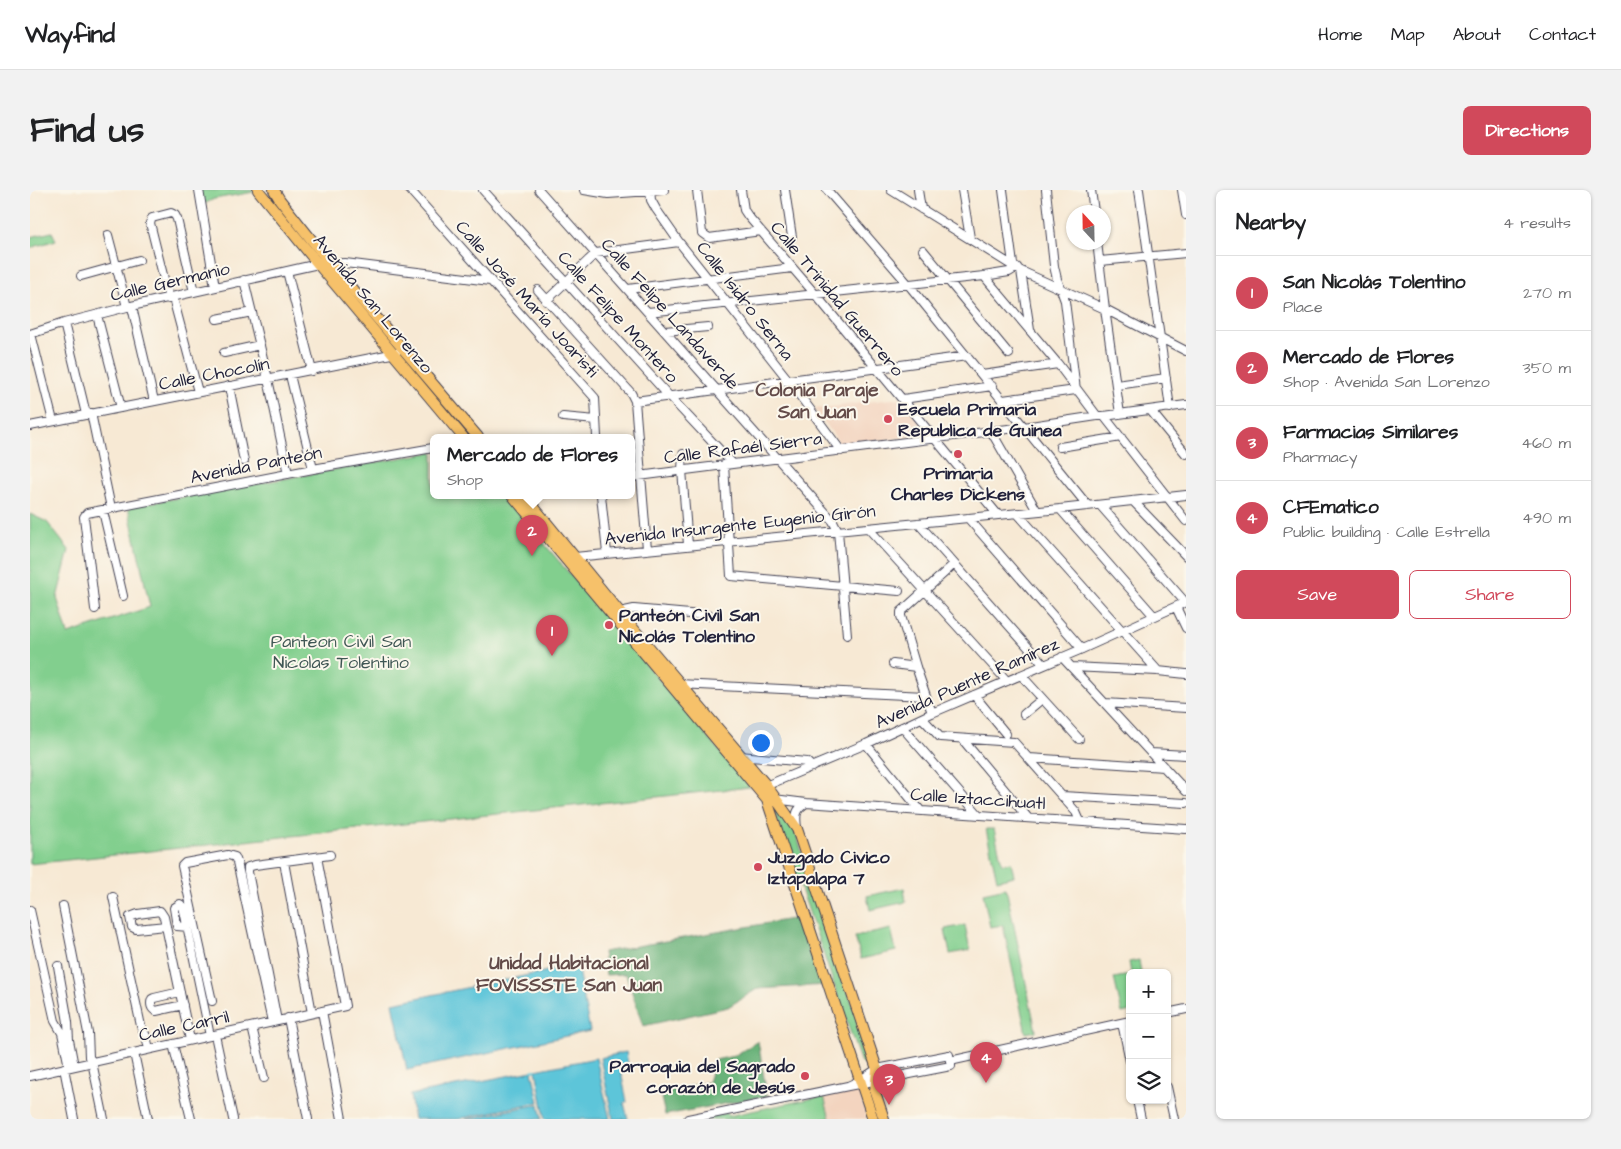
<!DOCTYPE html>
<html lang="en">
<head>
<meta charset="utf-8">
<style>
  :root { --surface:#fff; --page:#f2f2f2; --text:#202124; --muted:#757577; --line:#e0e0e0; --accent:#d1495b }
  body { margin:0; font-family:"Architects Daughter",sans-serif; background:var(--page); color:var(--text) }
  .controls { position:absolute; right:15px; bottom:15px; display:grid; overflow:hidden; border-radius:8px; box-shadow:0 1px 4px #0004 }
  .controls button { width:45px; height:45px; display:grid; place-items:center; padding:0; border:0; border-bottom:1px solid var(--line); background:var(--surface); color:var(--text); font:25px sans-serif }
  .compass { position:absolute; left:1036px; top:15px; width:45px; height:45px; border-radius:50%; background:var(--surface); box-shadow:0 1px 4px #0004; rotate:338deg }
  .you { position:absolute; left:730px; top:552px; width:18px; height:18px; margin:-12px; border:4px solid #fff; border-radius:50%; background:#1a73e8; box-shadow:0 0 0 8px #1a73e833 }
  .badge { display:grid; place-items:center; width:32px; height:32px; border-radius:50%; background:var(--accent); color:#fff; font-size:16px; font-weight:700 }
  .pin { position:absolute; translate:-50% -41px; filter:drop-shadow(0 1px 2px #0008) }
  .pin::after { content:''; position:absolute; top:26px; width:18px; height:15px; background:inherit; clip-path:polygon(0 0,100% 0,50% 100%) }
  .popup { position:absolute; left:400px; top:244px; width:205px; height:65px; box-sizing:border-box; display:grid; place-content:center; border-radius:8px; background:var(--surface); filter:drop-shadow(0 1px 4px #0005); font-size:16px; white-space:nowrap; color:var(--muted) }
  .popup b { font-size:19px; color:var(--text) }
  .popup::after { content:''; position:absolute; left:50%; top:100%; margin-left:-10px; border:10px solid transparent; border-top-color:var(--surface) }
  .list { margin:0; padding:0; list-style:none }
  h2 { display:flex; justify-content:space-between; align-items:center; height:65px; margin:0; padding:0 20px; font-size:21px }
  h2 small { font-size:16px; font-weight:400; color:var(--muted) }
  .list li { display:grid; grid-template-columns:32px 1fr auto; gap:15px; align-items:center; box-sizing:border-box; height:75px; padding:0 20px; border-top:1px solid var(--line) }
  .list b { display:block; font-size:19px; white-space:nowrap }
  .list p { margin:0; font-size:16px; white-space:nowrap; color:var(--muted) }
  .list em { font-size:16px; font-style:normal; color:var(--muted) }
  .actions { display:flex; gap:10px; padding:15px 20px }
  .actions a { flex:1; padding:11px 0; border:1px solid var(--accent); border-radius:8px; text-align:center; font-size:18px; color:var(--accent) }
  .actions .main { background:var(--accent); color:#fff }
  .icon { flex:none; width:28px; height:28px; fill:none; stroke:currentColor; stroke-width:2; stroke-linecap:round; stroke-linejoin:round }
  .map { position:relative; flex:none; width:1156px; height:929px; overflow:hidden; border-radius:8px }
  header { display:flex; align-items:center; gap:30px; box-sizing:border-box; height:70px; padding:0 25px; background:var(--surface); border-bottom:1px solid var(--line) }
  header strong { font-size:24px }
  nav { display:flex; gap:28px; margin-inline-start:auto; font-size:18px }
  .intro { display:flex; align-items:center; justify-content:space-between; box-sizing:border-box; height:120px; padding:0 30px }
  h1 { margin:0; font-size:35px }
  .button { padding:12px 22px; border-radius:8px; background:var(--accent); color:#fff; font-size:18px; font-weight:700 }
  main { display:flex; gap:30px; padding:0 30px }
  aside { flex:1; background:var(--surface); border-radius:8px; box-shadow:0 1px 4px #0004 }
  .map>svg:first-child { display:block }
  .built { fill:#f3d4bf }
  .green { fill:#82cf8e; stroke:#527864 }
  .forest { fill:#69b279; stroke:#466a5a }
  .water { fill:#5dc5d9; stroke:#40748a }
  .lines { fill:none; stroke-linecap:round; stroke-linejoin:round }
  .stream { stroke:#5dc5d9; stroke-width:2 }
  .minor-casing { stroke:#424052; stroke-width:10 }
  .major-casing { stroke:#424052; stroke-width:12 }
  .minor { stroke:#fff; stroke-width:8 }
  .major { stroke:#f6c16b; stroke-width:10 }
  .poi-dot { fill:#d1495b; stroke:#fbf7ec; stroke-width:2 }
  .labels { text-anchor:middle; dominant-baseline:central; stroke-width:4; stroke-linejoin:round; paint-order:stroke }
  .street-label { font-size:18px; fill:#22223b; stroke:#fbf7ec }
  .poi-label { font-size:18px; font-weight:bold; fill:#22223b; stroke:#fbf7ec; text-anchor:start }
  .park-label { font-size:18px; fill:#3f5654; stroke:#fbf7ec }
  .neighbourhood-label { font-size:19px; font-weight:bold; fill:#634b49; stroke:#fbf7ec }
</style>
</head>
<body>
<header>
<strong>Wayfind</strong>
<nav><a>Home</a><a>Map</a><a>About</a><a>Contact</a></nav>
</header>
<div class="intro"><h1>Find us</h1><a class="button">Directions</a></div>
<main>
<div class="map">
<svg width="1156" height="929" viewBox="0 0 1156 929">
  <rect width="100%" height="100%" fill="#fbf7ec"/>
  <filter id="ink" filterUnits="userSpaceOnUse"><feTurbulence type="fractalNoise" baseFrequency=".02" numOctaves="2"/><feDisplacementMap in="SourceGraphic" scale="10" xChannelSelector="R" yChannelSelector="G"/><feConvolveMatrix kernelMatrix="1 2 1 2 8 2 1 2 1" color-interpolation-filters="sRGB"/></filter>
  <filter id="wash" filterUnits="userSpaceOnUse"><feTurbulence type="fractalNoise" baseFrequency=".0096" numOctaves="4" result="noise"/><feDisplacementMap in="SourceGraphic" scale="20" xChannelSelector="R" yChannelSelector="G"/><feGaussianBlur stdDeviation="1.12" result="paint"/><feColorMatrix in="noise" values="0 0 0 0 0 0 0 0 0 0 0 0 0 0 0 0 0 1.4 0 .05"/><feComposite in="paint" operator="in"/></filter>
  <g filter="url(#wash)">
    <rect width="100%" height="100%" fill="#f7e9d4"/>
    <path class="built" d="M869 208 900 244 811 255 785 219Z
      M828 899 837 929H800L794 906Z"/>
    <path class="green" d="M169 0H222L224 2 184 9 172 15Z
      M22 42 26 50 0 58V47Z
      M403 262V305H473L720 597 0 674V324L17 332 39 360 27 408 38 444 120 417 98 317Z
      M747 618 760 626 841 870 838 877 831 873 745 623Z
      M956 639H964L972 674 981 672 984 686 967 690Z
      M874 698 876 712 840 720 837 706Z
      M976 698 1006 841 996 843 973 735 960 737 953 703Z
      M935 735 940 760 920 764 915 739Z
      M861 739 866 761 831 769 825 747Z
      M1109 770 1111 783H1101L1099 772Z
      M1100 785V821L1092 823 1084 788Z
      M794 906 800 929H668L697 923 698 926Z"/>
    <path class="forest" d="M773 727 797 795 727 799 698 817 613 836 596 784 576 785 573 762Z
      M728 851 737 906 635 925 630 903 678 892 685 870 704 866Z"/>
    <path class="water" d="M547 775 560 841 377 880 363 813Z
      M596 862 598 875 590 877 597 912 594 913 598 929H583L570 868Z
      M566 868 580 929H515L506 880Z
      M502 881 509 912 428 929H384L380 905Z
      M509 914 512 929H436Z"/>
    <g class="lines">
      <path class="stream" d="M502 881 506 880"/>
    </g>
  </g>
  <g filter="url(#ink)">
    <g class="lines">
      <defs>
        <path id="minor" d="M169 0 185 97
          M380 0 565 208 567 247
          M453 0 639 206 702 273
          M509 0 803 331 808 341 817 445
          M554 0 578 4 634 0
          M620 0 621 10 626 19 649 52 759 191 811 261
          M667 0 672 43 679 48 731 41
          M711 0 714 20 718 26 785 104 968 325
          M755 0 762 47
          M797 0 878 94 1058 316
          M861 0 991 81 1075 119 1156 161
          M888 0 891 19
          M932 0 940 48
          M973 0 983 74
          M1016 0 1024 76 1027 89 1035 111 1046 200
          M1061 0 1064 22
          M1109 0 1140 218
          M1152 0 1156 25
          M78 45 97 117
          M1067 52 1075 119 1090 224
          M893 60 979 164
          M1070 71 1156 63
          M257 81 282 181
          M991 81 1000 140
          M51 86 109 70
          M954 86 1028 174 1067 226
          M214 90 238 189 258 284
          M598 99 762 78
          M508 100 601 203 605 211 617 359
          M143 108 168 202
          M139 109 120 33 122 28 141 23 145 25 147 29 164 102
          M516 111 566 63 649 52
          M102 117 124 211
          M618 122 954 86 979 82 987 77
          M67 125 91 218
          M187 129 222 122
          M34 133 56 224
          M635 141 678 137
          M0 144 34 133 97 117 288 74 315 73 460 91
          M1 144 23 231
          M194 163 230 155
          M260 185 283 279
          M952 185 1028 174
          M1087 195 1136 188
          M199 196 214 271
          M873 209 962 196
          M973 210 1046 200
          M605 211 937 166
          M1121 221 1156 264
          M61 223 81 318
          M1074 226 1156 331
          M533 227 566 230
          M0 236 366 163
          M961 241 1007 321
          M1030 257 1091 247
          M653 264 652 280 658 355
          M694 275 701 386 869 401
          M601 287 994 237 1067 226H1074L1156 215
          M571 305 577 363
          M1103 311 1156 366
          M1070 315 1155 412
          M1030 319 1124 426
          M73 321 93 406
          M987 323 1128 481
          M938 328 1052 459
          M888 333 1014 475
          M838 338 977 491
          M542 369 545 367 1030 319 1156 305
          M1146 417 1156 438
          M65 419 54 327 57 323 283 279 403 258
          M590 422 604 419 682 426
          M1032 467 1156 601
          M863 474 886 477
          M1042 477 1128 481 1156 484
          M991 485 1049 549
          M647 495 649 494 895 506
          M944 505 976 544
          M1075 513 1156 518
          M902 523 886 477 871 426V422L924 374
          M994 524 1012 509
          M892 528 910 547 984 552 1046 622 1050 631
          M872 537 948 624
          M933 550 998 628
          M836 554 890 620
          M1121 563 1156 565
          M710 566 777 572 782 577
          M999 568 1134 577
          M733 597 836 554 902 523 1052 459 1156 412
          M1032 606 1156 613
          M744 609 776 613 1156 639
          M767 639C766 626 764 621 776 613
          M254 672 282 823
          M83 707 111 836 116 846 119 859
          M33 716 58 843 59 867 62 872 74 929
          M0 720 25 831 32 843 39 877
          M136 736 106 739 102 737 100 727 108 724 130 721 134 727 160 850
          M158 737 147 736 144 718 150 714 153 716 180 846
          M28 776 38 832 39 850 44 876
          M150 802 124 808 122 809C120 814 121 819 126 821L153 815
          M182 811 152 676 155 673 198 665 205 667 207 672 242 832
          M292 821 312 929
          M1137 823 1156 819
          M258 828 278 929
          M247 831 218 682V677L225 675 300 665
          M1092 833 1100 871
          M222 837 234 888
          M185 845 203 929
          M143 854 161 929
          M104 863 118 929
          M920 871 1100 831
          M34 878 44 929
          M0 886 315 816 287 667
          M1137 897 1144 929
          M1107 910 1111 929
          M658 929 818 896 829 891 847 879 919 865 921 876 818 896"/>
        <path id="major" d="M228 0 288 74 433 247
          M244 0 250 10 300 73 448 247
          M482 305 737 610 843 929
          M494 305 602 437 736 595 767 639 847 879 845 902 854 929"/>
      </defs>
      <use href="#minor" class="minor-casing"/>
      <use href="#major" class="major-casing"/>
      <use href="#minor" class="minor"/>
      <use href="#major" class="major"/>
    </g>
  </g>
  <g class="poi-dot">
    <circle cx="858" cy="229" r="5"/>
    <circle cx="928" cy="264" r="5"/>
    <circle cx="579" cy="435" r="5"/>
    <circle cx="728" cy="677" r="5"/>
    <circle cx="775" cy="886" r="5"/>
  </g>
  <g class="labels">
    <g class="street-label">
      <text transform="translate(140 92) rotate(-13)">Calle Germanio</text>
      <text transform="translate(497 109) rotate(48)">Calle José María Joaristi</text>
      <text transform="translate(807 109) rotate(50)">Calle Trinidad Guerrero</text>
      <text transform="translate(715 111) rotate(52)">Calle Isidro Serna</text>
      <text transform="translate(343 114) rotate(50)">Avenida San Lorenzo</text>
      <text transform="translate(640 124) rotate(48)">Calle Felipe Landaverde</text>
      <text transform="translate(588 127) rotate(48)">Calle Felipe Montero</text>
      <text transform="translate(184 184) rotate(-11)">Calle Chocolín</text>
      <text transform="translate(713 258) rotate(-7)">Calle Rafaél Sierra</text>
      <text transform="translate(226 275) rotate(-11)">Avenida Panteón</text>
      <text transform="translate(710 335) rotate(-6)">Avenida Insurgente Eugenio Girón</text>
      <text transform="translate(937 493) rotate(-24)">Avenida Puente Ramírez</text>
      <text transform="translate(948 609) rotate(4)">Calle Iztaccihuatl</text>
      <text transform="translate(154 836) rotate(-12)">Calle Carril</text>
    </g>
    <g class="poi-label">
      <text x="868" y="219">Escuela Primaria<tspan x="868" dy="21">Republica de Guinea</tspan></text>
      <text x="928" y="283" text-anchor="middle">Primaria<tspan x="928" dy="21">Charles Dickens</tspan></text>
      <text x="589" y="425">Panteón Civil San<tspan x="589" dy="21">Nicolás Tolentino</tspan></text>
      <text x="738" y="667">Juzgado Civico<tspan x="738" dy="21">Iztapalapa 7</tspan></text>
      <text x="765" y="876" text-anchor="end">Parroquia del Sagrado<tspan x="765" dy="21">corazón de Jesús</tspan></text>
    </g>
    <g class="park-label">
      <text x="311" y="451">Panteon Civil San<tspan x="311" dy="21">Nicolas Tolentino</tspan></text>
    </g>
    <g class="neighbourhood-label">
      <text x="787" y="200">Colonia Paraje<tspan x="787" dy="22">San Juan</tspan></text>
      <text x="539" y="773">Unidad Habitacional<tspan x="539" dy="22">FOVISSSTE San Juan</tspan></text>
    </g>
  </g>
</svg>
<div class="controls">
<button>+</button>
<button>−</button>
<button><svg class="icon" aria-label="layers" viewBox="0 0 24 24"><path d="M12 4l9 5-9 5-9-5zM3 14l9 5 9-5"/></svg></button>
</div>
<svg class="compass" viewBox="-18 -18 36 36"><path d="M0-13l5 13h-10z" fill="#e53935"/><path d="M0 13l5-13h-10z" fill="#757577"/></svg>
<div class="you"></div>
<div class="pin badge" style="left:522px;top:466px">1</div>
<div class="pin badge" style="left:502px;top:366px">2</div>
<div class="popup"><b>Mercado de Flores</b>Shop</div>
<div class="pin badge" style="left:859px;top:915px">3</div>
<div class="pin badge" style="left:956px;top:893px">4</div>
</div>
<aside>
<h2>Nearby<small>4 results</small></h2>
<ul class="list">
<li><span class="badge">1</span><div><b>San Nicolás Tolentino</b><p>Place</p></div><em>270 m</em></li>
<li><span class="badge">2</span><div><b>Mercado de Flores</b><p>Shop · Avenida San Lorenzo</p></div><em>350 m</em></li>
<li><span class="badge">3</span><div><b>Farmacias Similares</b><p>Pharmacy</p></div><em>460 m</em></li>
<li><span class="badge">4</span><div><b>CFEmatico</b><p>Public building · Calle Estrella</p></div><em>490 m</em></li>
</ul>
<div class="actions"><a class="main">Save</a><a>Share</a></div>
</aside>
</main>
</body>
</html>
